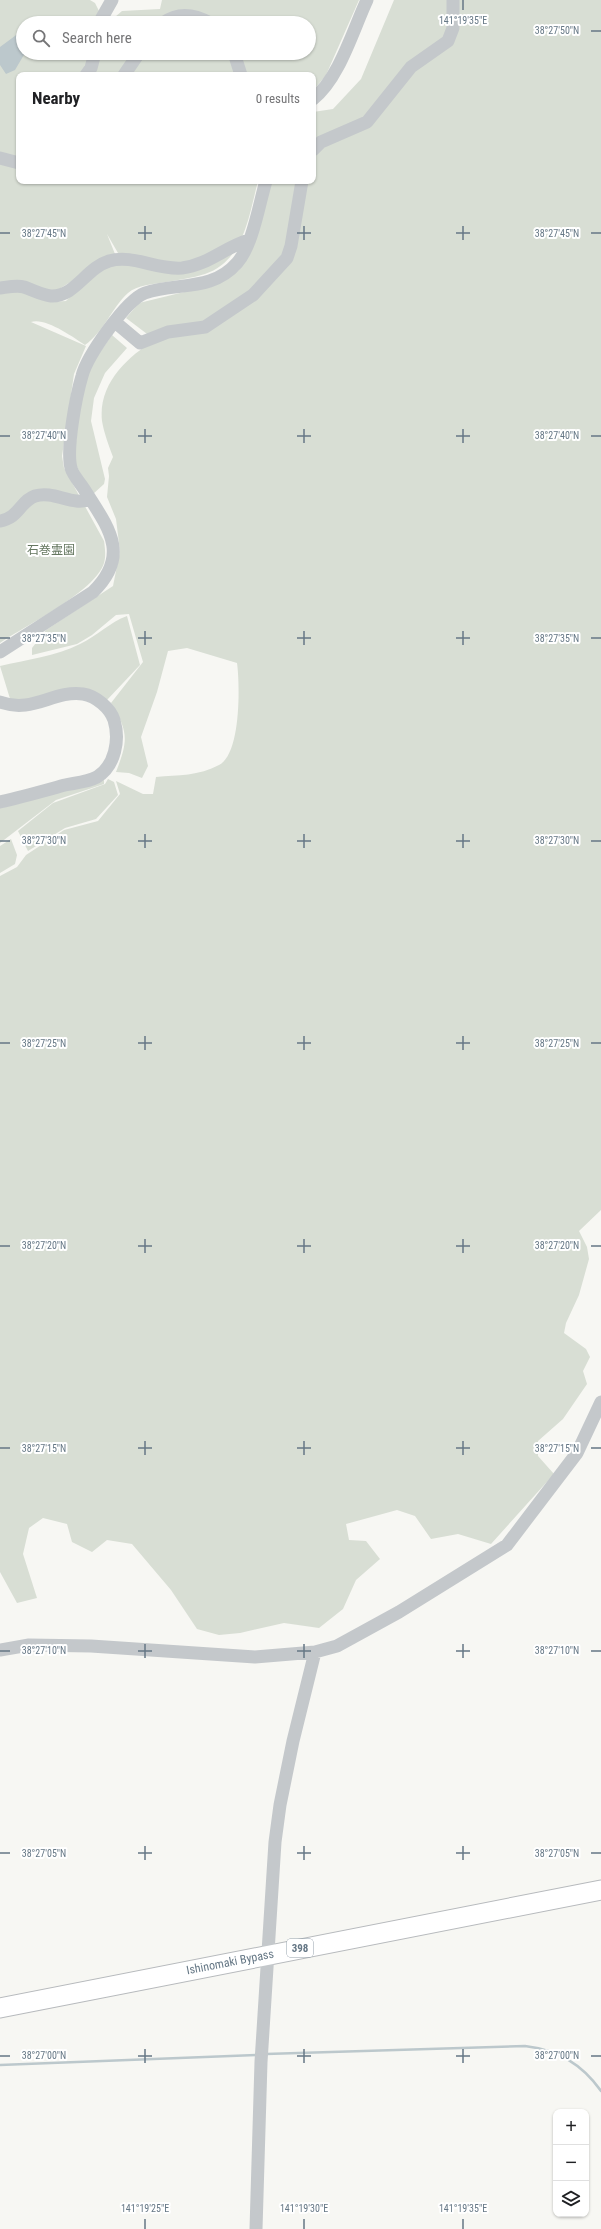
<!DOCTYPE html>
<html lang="en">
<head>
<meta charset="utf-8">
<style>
  :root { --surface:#fff; --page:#f6f6f6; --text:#202124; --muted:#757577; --line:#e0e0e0 }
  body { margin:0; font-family:"Roboto Condensed","Noto Sans JP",sans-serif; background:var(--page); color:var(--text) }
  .controls { position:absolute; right:12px; bottom:12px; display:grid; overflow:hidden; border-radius:8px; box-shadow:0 1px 3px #0004 }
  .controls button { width:36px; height:36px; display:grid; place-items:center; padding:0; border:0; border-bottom:1px solid var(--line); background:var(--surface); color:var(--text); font:20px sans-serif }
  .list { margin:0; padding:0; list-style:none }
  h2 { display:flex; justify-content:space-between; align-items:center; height:52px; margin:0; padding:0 16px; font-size:17px }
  h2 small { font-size:13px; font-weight:400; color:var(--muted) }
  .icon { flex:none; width:22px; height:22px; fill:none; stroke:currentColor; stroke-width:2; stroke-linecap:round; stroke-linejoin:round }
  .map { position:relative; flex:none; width:601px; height:2229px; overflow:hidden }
  .search { position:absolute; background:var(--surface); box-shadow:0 1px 3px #0004; left:16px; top:16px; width:300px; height:44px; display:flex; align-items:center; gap:10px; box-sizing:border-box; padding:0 14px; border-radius:22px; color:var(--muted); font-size:15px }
  .panel { position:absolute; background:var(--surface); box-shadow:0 1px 3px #0004; left:16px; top:72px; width:300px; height:112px; border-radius:8px }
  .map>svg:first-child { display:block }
  .green { fill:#d8ded4 }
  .water { fill:#bcc8cc }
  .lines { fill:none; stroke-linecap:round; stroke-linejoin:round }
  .stream { stroke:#bcc8cc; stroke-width:2.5 }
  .highway-casing { stroke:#b7babd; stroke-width:21 }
  .minor { stroke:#c4c8cb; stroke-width:13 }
  .highway { stroke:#fff; stroke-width:19 }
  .ticks { fill:none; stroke:#657785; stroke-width:1.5 }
  .labels { text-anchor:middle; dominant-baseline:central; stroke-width:4; stroke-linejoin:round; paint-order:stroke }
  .shield { fill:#fff; stroke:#93a0aa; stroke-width:1 }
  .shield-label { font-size:11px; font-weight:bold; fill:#657785 }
  .park-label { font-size:12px; fill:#657760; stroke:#fff }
  .street-label { font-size:12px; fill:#657785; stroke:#fff }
  .ticks-label { font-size:10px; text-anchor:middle; fill:#657785; stroke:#fff; stroke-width:4; stroke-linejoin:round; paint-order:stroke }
</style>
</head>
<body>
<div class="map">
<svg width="601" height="2229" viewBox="0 0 601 2229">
  <rect width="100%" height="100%" fill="#f7f7f3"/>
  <path class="green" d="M0 0H90L95 3 105 23H23V53H309V23H108L122 11 160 9 162 0H359L326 75 313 91V75H19V181H258C249 215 244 261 205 274 192 278 178 280 166 282 154 284 137 285 128 293 112 307 104 332 85 345 73 337 45 317 31 322L86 346 74 374 62 456 64 468 104 541C105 548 106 556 104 563 95 592 26 625 0 643V291L21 289 50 302 66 301C82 283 105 273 118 253L107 234 115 254 56 291 0 284Z
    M394 0H601V1210L579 1231 587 1247 589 1259 579 1295 566 1323 564 1333 586 1349 590 1357 583 1371 587 1384 563 1419 538 1441V1456L554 1474 491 1544 458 1534 431 1539 415 1516 397 1510 346 1524 349 1540 366 1541 380 1559 356 1580 343 1609 319 1628 284 1623 240 1633 219 1635 197 1629 171 1590 132 1544 107 1540 92 1552 72 1542 67 1524 43 1518 29 1528 23 1554 37 1598 17 1603 0 1572V876L17 867 26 855 64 830 98 821 120 794 116 781 143 794H153L156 777C178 775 199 776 219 765 241 754 240 685 237 663L187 648 168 651 157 692 141 737 148 766 142 778 129 773 116 772C128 741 129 732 111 703L143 662 129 614 116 615 92 635 77 644 32 655V648L46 630 113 586 120 551 116 519 107 497 109 476 108 468 113 457C109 446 104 433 102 421 98 384 127 357 155 340L126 318 139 303 217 284 239 270 269 181H313V112L333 109 361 79Z
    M112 335 127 348 105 373 94 398 91 421 105 479 104 484 92 495 74 461 81 394 89 368Z
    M127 616 140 665 107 700 95 694 11 702 0 666C26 660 56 656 80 644 97 636 110 622 127 616Z
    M108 779 114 782 118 795 96 819 65 828 28 851 18 831 53 803 105 784Z
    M104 780V784L56 800 0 843V808Z
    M11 839 17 855 15 864 0 873V846Z"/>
  <path class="water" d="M23 30V53H25L15 70 6 74 0 65V47Z"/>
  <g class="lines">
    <path class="stream" d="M266 2054 525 2046C558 2050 582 2064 601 2091
      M0 2065 257 2055"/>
    <defs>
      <path id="highway" d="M0 2008 601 1890"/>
    </defs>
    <use href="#highway" class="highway-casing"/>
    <path class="minor" d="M99 23 112 0
      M163 23C178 12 194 14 210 23
      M234 53 241 75
      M86 75 91 68 95 53
      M124 75 139 53
      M313 99C339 79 353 30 367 0
      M313 150 321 142 367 122 411 67 448 41 453 28V0
      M0 158 19 163
      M0 288C8 287 17 285 24 287 33 290 42 295 51 296 75 297 86 268 109 261 133 254 156 270 182 268 208 265 225 247 249 240
      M115 322 140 343 168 332 205 327 253 295 287 258 291 246 302 181
      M0 521C19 518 20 501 35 496 54 490 73 507 90 499
      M0 652 93 592C132 554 107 526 84 489 80 483 73 475 71 468 66 449 76 396 82 376 87 356 126 300 145 293 176 282 212 292 237 263 253 245 259 204 266 181
      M0 702C33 714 53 690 83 694 96 696 110 708 114 720 120 740 115 766 97 777 88 782 74 783 65 785 43 791 22 797 0 802
      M0 1650 29 1645 91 1646 255 1657 315 1652 337 1646 399 1612 507 1545 577 1453 601 1402
      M256 2229 261 2062 275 1842 280 1805 293 1741 315 1652"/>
    <use href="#highway" class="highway"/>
  </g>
  <path class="ticks" d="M463 0V10M591 31H601M145 226V240M304 226V240M463 226V240M0 233H10M138 233H152M297 233H311M456 233H470M591 233H601M145 429V443M304 429V443M463 429V443M0 436H10M138 436H152M297 436H311M456 436H470M591 436H601M145 631V645M304 631V645M463 631V645M0 638H10M138 638H152M297 638H311M456 638H470M591 638H601M145 834V848M304 834V848M463 834V848M0 841H10M138 841H152M297 841H311M456 841H470M591 841H601M145 1036V1050M304 1036V1050M463 1036V1050M0 1043H10M138 1043H152M297 1043H311M456 1043H470M591 1043H601M145 1239V1253M304 1239V1253M463 1239V1253M0 1246H10M138 1246H152M297 1246H311M456 1246H470M591 1246H601M145 1441V1455M304 1441V1455M463 1441V1455M0 1448H10M138 1448H152M297 1448H311M456 1448H470M591 1448H601M145 1644V1658M304 1644V1658M463 1644V1658M0 1651H10M138 1651H152M297 1651H311M456 1651H470M591 1651H601M145 1846V1860M304 1846V1860M463 1846V1860M0 1853H10M138 1853H152M297 1853H311M456 1853H470M591 1853H601M145 2049V2063M304 2049V2063M463 2049V2063M0 2056H10M138 2056H152M297 2056H311M456 2056H470M591 2056H601M145 2219V2229M304 2219V2229M463 2219V2229"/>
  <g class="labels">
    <rect class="shield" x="287" y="1939" width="26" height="18" rx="3"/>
    <g class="shield-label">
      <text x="300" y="1948">398</text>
    </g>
    <g class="park-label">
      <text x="51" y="550">石巻霊園</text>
    </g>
    <g class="street-label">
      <text transform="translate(230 1962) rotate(-11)">Ishinomaki Bypass</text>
    </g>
  </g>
  <g class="ticks-label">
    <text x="463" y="24">141°19'35"E</text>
    <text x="557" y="34">38°27'50"N</text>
    <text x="44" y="237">38°27'45"N</text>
    <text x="557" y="237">38°27'45"N</text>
    <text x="44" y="439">38°27'40"N</text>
    <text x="557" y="439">38°27'40"N</text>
    <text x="44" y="642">38°27'35"N</text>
    <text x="557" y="642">38°27'35"N</text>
    <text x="44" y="844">38°27'30"N</text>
    <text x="557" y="844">38°27'30"N</text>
    <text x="44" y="1047">38°27'25"N</text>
    <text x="557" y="1047">38°27'25"N</text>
    <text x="44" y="1249">38°27'20"N</text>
    <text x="557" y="1249">38°27'20"N</text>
    <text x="44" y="1452">38°27'15"N</text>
    <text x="557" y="1452">38°27'15"N</text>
    <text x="44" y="1654">38°27'10"N</text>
    <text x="557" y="1654">38°27'10"N</text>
    <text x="44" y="1857">38°27'05"N</text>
    <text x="557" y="1857">38°27'05"N</text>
    <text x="44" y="2059">38°27'00"N</text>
    <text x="557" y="2059">38°27'00"N</text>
    <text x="145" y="2212">141°19'25"E</text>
    <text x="304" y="2212">141°19'30"E</text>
    <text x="463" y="2212">141°19'35"E</text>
  </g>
</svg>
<div class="controls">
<button>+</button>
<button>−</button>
<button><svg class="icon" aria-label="layers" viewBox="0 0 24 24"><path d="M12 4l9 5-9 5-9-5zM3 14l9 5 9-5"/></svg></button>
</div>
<div class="search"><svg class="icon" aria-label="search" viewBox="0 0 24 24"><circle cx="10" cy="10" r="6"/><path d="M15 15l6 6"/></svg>Search here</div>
<section class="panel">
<h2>Nearby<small>0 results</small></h2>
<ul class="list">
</ul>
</section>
</div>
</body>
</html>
